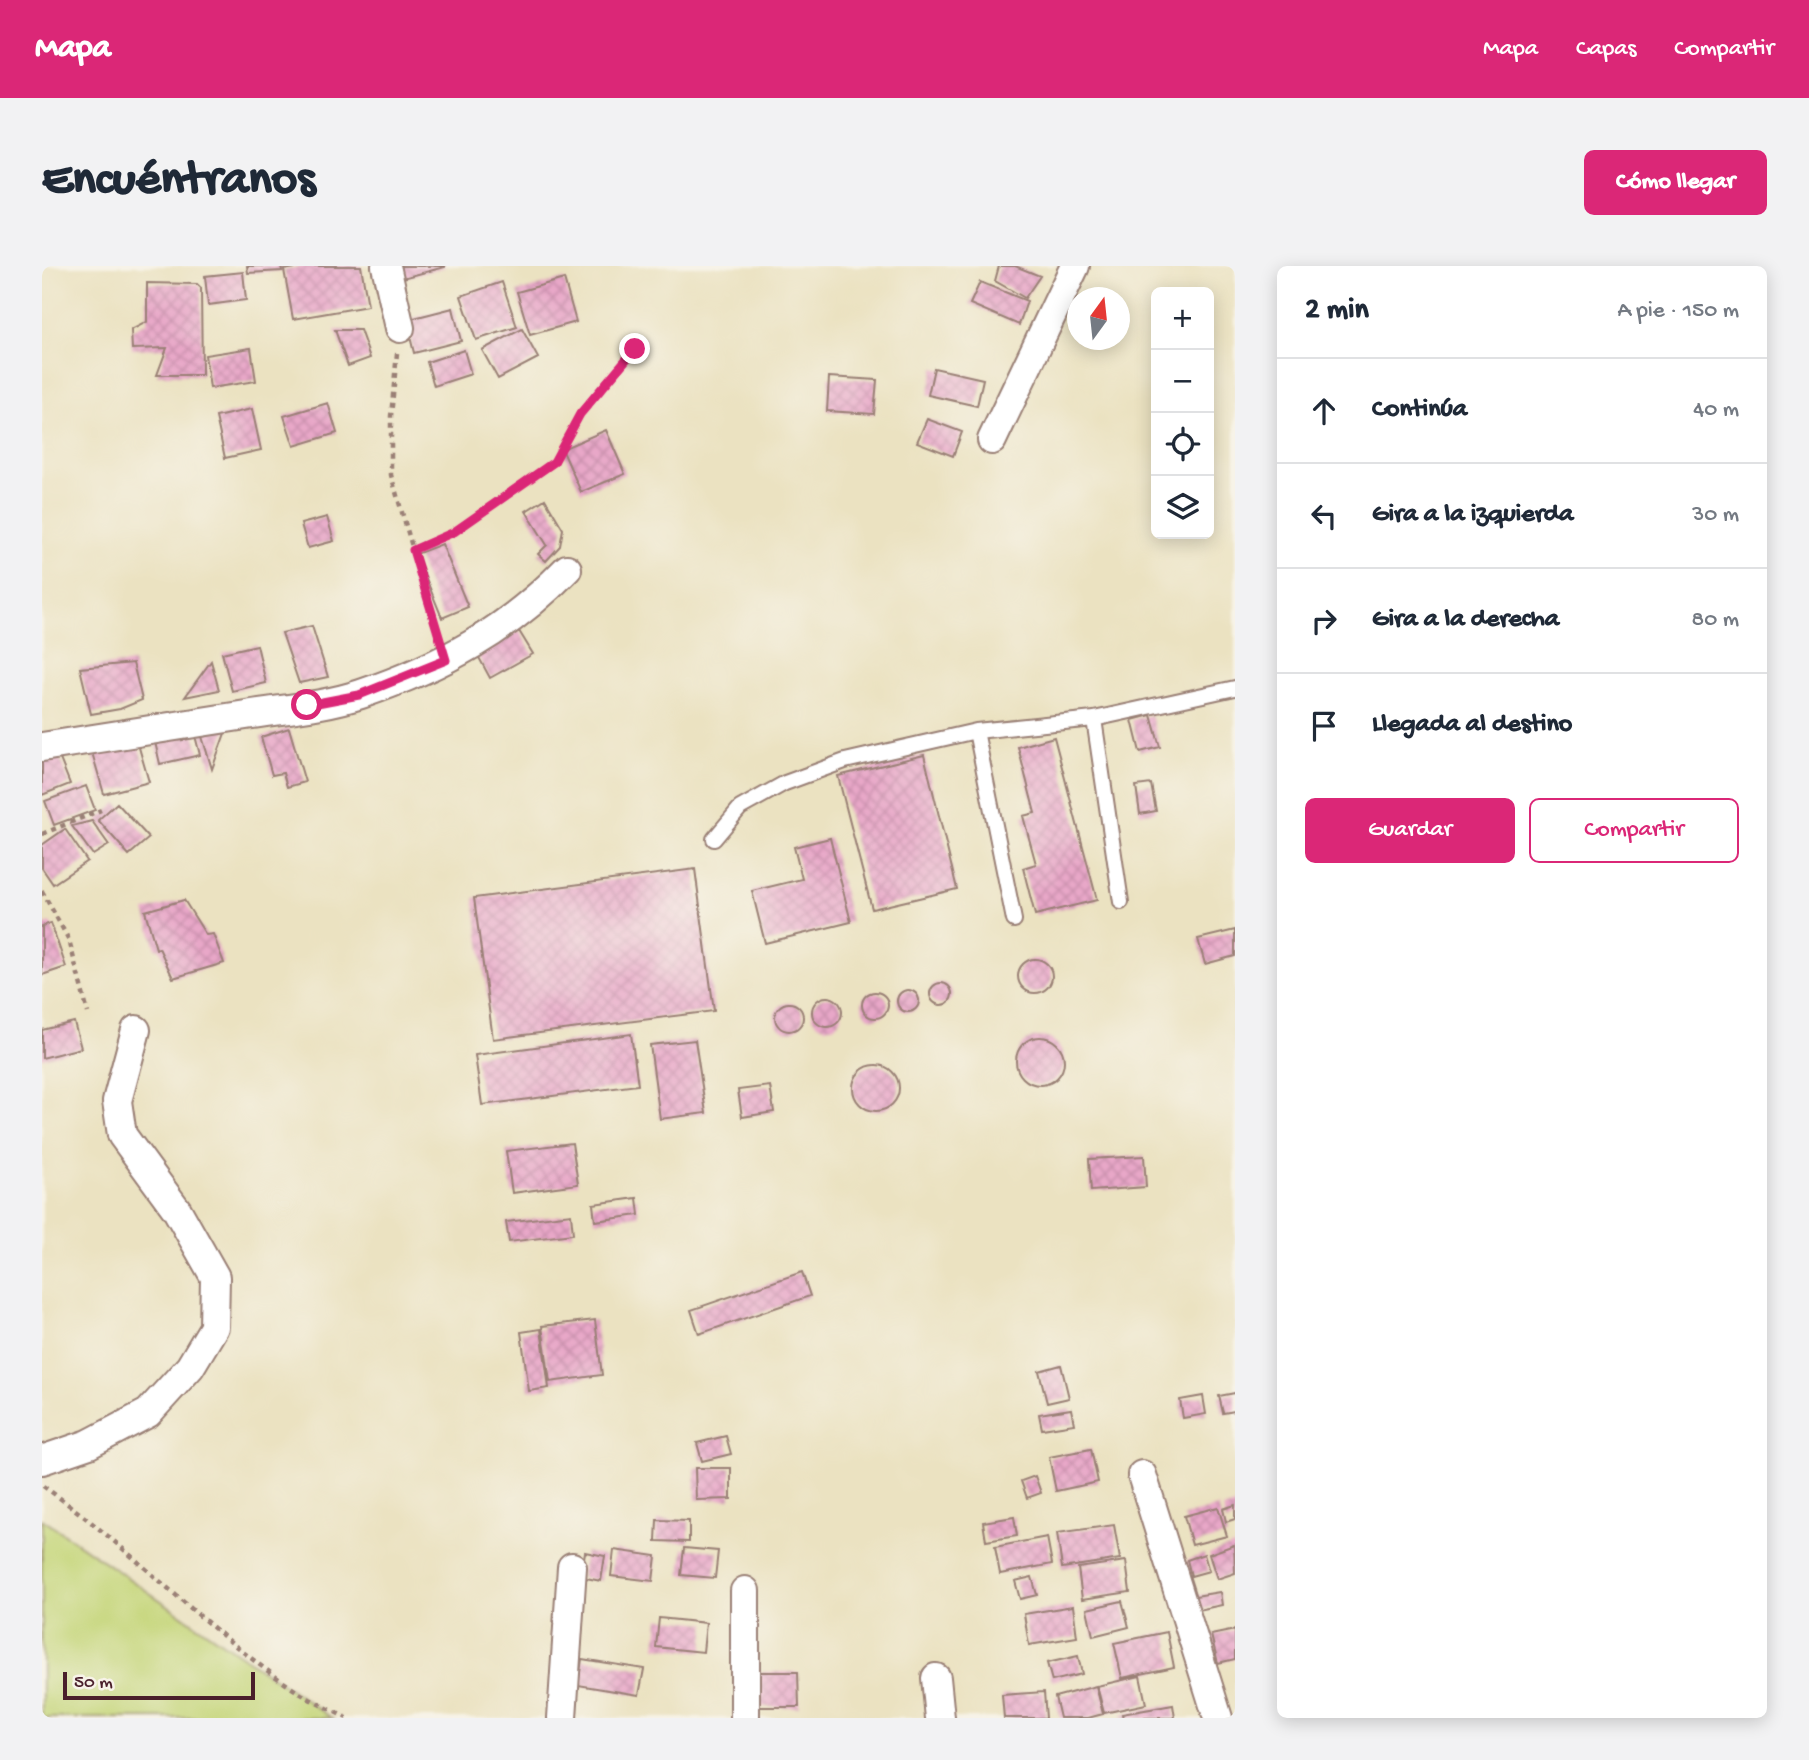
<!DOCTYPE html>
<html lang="es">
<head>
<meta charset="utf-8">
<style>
  :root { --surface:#fff; --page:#f2f2f3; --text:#1f2937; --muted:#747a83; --line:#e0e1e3; --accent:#db2777 }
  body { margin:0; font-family:"Gochi Hand",sans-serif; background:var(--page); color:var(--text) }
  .controls { position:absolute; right:21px; top:21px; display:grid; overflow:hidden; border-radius:10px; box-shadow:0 4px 18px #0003 }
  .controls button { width:63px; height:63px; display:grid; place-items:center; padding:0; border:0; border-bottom:2px solid var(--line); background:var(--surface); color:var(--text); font:35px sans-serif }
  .compass { position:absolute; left:1025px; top:21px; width:63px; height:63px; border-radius:50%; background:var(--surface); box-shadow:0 4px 18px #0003; rotate:15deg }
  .scale { position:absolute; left:21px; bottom:18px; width:192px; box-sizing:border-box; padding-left:7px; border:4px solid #4a1f2b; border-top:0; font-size:19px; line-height:24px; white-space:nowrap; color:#4a1f2b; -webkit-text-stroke:5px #f7f3e8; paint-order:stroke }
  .stop { position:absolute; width:21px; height:21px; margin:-16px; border:5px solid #db2777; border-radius:50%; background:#fff }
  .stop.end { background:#db2777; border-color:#fff; box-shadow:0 2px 7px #0008 }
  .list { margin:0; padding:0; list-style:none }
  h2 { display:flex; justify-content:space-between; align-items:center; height:91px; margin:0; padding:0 28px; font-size:30px }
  h2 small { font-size:23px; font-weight:400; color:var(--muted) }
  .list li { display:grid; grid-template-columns:46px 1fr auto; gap:21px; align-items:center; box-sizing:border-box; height:105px; padding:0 28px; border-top:2px solid var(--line) }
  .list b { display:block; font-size:26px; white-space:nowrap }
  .list em { font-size:23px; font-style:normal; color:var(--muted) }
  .actions { display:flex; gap:14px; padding:21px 28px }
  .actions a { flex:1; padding:16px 0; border:2px solid var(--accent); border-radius:10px; text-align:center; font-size:24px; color:var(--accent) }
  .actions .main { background:var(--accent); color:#fff }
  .icon { flex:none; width:38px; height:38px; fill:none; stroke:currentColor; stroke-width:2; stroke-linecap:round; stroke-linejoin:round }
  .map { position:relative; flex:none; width:1193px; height:1452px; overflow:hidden; border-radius:10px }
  header { display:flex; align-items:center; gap:42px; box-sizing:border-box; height:98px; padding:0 35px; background:var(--accent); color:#fff }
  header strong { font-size:33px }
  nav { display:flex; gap:38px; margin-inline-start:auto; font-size:24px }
  .intro { display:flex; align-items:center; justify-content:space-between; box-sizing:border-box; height:168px; padding:0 42px }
  h1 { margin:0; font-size:49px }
  .button { padding:18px 32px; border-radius:10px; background:var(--accent); color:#fff; font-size:24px; font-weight:700 }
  main { display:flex; gap:42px; padding:0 42px }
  aside { flex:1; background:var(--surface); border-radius:10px; box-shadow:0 4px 18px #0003 }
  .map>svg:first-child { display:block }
  .grass { fill:#c4d578; stroke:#877a52; stroke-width:2 }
  .building { fill:url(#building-cross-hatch) }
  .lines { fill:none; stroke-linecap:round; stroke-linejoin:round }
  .lane-casing { stroke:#9a8076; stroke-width:18 }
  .street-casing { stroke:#9a8076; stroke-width:32 }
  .path { stroke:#9a8076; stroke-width:4.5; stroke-dasharray:5 5; stroke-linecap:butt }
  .lane { stroke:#fff; stroke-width:14 }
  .street { stroke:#fff; stroke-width:28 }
  .route { stroke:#db2777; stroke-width:9 }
</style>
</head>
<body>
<header>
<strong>Mapa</strong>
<nav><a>Mapa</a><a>Capas</a><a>Compartir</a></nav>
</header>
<div class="intro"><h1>Encuéntranos</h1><a class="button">Cómo llegar</a></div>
<main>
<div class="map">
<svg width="1193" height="1452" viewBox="0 0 1193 1452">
  <defs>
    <pattern id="building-cross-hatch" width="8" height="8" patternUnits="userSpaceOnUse" patternTransform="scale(1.75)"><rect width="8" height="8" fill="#e8a7c8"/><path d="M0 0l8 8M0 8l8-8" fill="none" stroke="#c88fac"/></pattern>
  </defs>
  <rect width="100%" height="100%" fill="#f7f3e8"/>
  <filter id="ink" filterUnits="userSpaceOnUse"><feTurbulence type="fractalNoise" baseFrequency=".0143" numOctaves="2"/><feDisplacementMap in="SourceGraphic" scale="14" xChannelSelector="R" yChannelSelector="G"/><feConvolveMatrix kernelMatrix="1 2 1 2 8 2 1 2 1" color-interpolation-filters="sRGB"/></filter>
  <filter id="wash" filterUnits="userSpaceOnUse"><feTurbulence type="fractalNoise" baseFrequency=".00686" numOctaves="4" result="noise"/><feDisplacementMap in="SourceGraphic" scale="28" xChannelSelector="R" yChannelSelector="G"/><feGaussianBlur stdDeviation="1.57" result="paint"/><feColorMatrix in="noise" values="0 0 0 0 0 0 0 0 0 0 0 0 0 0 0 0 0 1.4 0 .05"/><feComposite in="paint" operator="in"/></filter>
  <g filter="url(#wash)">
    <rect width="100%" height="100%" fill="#ebe2c1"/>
    <path class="grass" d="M0 1253 290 1452H0Z"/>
    <g id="blocks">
      <path class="building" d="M205 0H239L240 5 206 7Z
        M263 0H319L326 40 251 53 242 4Z
        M354 0H403V1L357 13Z
        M957 0H973L998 10 983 32 953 15Z
        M201 6 204 34 166 39 163 10Z
        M522 13 534 56 488 69 475 26Z
        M460 16 475 61 434 74 419 30Z
        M938 16 985 35 977 59 928 38Z
        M105 17 155 18 159 22 160 109H115L125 82 90 83 89 64 105 56Z
        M411 42 419 75 372 87 364 54Z
        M480 63 496 92 456 113 440 84Z
        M293 64H318L328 92 306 100Z
        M209 82 214 115 168 122 163 89Z
        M422 84 429 108 392 120 385 96Z
        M892 102 941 113 935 140 886 129Z
        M787 111 835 114 832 148 785 145Z
        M286 137 295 167 252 180 242 150Z
        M210 143 219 184 183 192 174 151Z
        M885 153 920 166 911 190 875 176Z
        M564 164 583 208 539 226 520 183Z
        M503 233 521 263 518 280 504 295 496 288 505 279 484 245Z
        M285 251 292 275 266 282 259 258Z
        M400 278 426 341 400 352 374 288Z
        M270 360 286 411 257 417 240 367Z
        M477 365 491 388 448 412 435 388Z
        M215 379 224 417 190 425 180 387Z
        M169 395 177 424 143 431Z
        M91 397 100 434 78 443 49 448 38 402Z
        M1109 449 1118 481 1098 486 1090 454Z
        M150 458 158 489 118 498 111 467Z
        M186 459 170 503 158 464Z
        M247 462 263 516 245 521 241 507 230 509 219 471Z
        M94 471 107 516 62 528 49 483Z
        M1012 471 1055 634 993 649 981 602 994 598 981 550 993 547 976 481Z
        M14 483 28 518 0 529V489Z
        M882 489 915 623 830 643 796 510Z
        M1109 518 1114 545 1098 548 1094 520Z
        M44 520 53 544 12 559 3 535Z
        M75 537 107 572 87 589 56 554Z
        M50 555 67 579 51 589 30 560Z
        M23 563 45 595 11 618 0 602V579Z
        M788 572 809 656 723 677 710 625 760 613 752 581Z
        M653 603 672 745 451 773 432 632Z
        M142 634 164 669 171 668 182 697 131 712 117 682 114 683 103 645Z
        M9 657 24 701 0 709V660Z
        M1193 664V690L1163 698 1156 673Z
        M976 710a17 17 0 1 1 34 0a17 17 0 1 1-34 0Z
        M888 728a11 11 0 1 1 22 0a11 11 0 1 1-22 0Z
        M855 735a11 11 0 1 1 22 0a11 11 0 1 1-22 0Z
        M820 739a13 13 0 1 1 26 0a13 13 0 1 1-26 0Z
        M770 746a15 15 0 1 1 30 0a15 15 0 1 1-30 0Z
        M733 751a14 14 0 1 1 28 0a14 14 0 1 1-28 0Z
        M32 756 39 782 0 792V764Z
        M589 768 596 819 440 839 433 789Z
        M974 795a24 24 0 1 1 48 0a24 24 0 1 1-48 0Z
        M653 774 664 847 618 853 608 779Z
        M811 822a23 23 0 1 1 46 0a23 23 0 1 1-46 0Z
        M728 820 732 846 700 851 696 824Z
        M530 877 536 918 470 927 464 885Z
        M1102 890 1104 921 1049 925 1047 893Z
        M595 932 597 949 553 955 551 938Z
        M529 948 531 968 467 976 464 956Z
        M760 1006 768 1030 657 1068 649 1044Z
        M553 1054 560 1109 508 1116 500 1060Z
        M499 1063 507 1122 487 1125 479 1066Z
        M1019 1099 1027 1132 1005 1137 997 1105Z
        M1193 1127V1145L1181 1147 1177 1130Z
        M1161 1130 1164 1148 1141 1152 1138 1134Z
        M1029 1143 1032 1158 1000 1163 997 1148Z
        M684 1170 689 1188 660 1195 655 1177Z
        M1049 1183 1056 1216 1014 1225 1007 1191Z
        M653 1202H689V1233L654 1234Z
        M993 1210 999 1227 985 1232 979 1215Z
        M1193 1239V1253L1184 1256 1181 1243Z
        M1176 1241 1185 1270 1150 1279 1142 1250Z
        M972 1251 975 1270 944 1275 941 1256Z
        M615 1254 647 1255V1276L614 1275Z
        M1072 1259 1078 1293 1020 1302 1015 1267Z
        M1005 1271 1010 1298 958 1308 953 1281Z
        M1192 1279 1193 1307 1175 1313 1167 1288Z
        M642 1282 676 1285 673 1312 639 1309Z
        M572 1284 614 1290 611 1315 569 1310Z
        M543 1286 563 1290 559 1315 539 1311Z
        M1162 1288 1167 1305 1149 1310 1145 1294Z
        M1084 1295 1088 1326 1040 1333 1036 1302Z
        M990 1311 995 1329 978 1333 973 1315Z
        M1178 1326 1180 1339 1156 1344 1153 1330Z
        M1080 1335 1087 1361 1051 1370 1045 1343Z
        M1031 1340 1035 1371 987 1379 982 1348Z
        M617 1352 664 1357 661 1386 614 1381Z
        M1193 1364V1393L1176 1397 1169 1369Z
        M1125 1366 1132 1401 1080 1412 1072 1377Z
        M1036 1390 1040 1408 1010 1415 1005 1397Z
        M540 1393 602 1403 597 1429 536 1419Z
        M712 1406H756L757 1441H713Z
        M1098 1410 1104 1438 1062 1447 1055 1420Z
        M1054 1420 1061 1448 1046 1452H1018L1013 1431Z
        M1002 1426 1004 1452H962L960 1429Z
        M1131 1439 1133 1452H1081L1080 1448Z"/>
    </g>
  </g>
  <g filter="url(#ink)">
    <use href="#blocks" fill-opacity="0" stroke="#9a8076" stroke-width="2"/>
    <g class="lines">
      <defs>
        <path id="lane" d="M1052 453 1079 636
          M934 465 972 654
          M672 573 698 542 743 517 803 495 934 465 1052 453 1193 422"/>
        <path id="street" d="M344 0 358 62
          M950 174 1033 0
          M0 481C68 470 136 460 204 449 242 443 283 440 319 428 401 400 465 365 525 303
          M0 1194 47 1178 106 1147 148 1101 172 1061 173 1011 135 944 80 869 75 835 94 764
          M1100 1209 1176 1452
          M703 1325V1452
          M894 1412 898 1452
          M520 1452 530 1301"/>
      </defs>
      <use href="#lane" class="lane-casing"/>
      <use href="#street" class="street-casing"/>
      <path class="path" d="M355 87 349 150V209L371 284
        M397 370 371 284 412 266 512 196 538 147 593 83
        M0 568 59 544
        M0 625 27 674 46 747
        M1 1220C90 1282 163 1364 253 1424 269 1435 288 1443 305 1452"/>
      <use href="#lane" class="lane"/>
      <use href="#street" class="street"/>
    </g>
  </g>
  <g class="lines" filter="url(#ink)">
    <path class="route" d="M265 439 317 429 404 394 371 284 412 266 512 196 538 148 593 83"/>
  </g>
</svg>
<div class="controls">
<button>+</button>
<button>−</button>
<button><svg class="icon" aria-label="locate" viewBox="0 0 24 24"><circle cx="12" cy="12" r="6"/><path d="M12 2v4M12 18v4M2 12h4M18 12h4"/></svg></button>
<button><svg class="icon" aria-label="layers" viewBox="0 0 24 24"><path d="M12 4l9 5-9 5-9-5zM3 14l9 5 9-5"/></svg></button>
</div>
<svg class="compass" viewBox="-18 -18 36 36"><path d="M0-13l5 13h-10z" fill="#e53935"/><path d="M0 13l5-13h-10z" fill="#747a83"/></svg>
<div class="scale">50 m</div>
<div class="stop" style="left:265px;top:439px"></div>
<div class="stop end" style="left:593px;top:83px"></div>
</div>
<aside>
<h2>2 min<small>A pie · 150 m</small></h2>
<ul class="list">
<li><svg class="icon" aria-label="ahead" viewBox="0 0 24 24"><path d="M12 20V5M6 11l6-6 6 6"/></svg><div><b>Continúa</b></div><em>40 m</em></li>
<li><svg class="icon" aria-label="left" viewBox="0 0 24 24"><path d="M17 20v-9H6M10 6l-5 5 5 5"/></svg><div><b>Gira a la izquierda</b></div><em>30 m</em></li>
<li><svg class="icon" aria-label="right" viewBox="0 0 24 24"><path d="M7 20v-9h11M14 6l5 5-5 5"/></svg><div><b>Gira a la derecha</b></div><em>80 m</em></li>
<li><svg class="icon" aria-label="arrive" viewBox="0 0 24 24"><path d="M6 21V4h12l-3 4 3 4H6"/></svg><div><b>Llegada al destino</b></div></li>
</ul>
<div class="actions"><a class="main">Guardar</a><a>Compartir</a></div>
</aside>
</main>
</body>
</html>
